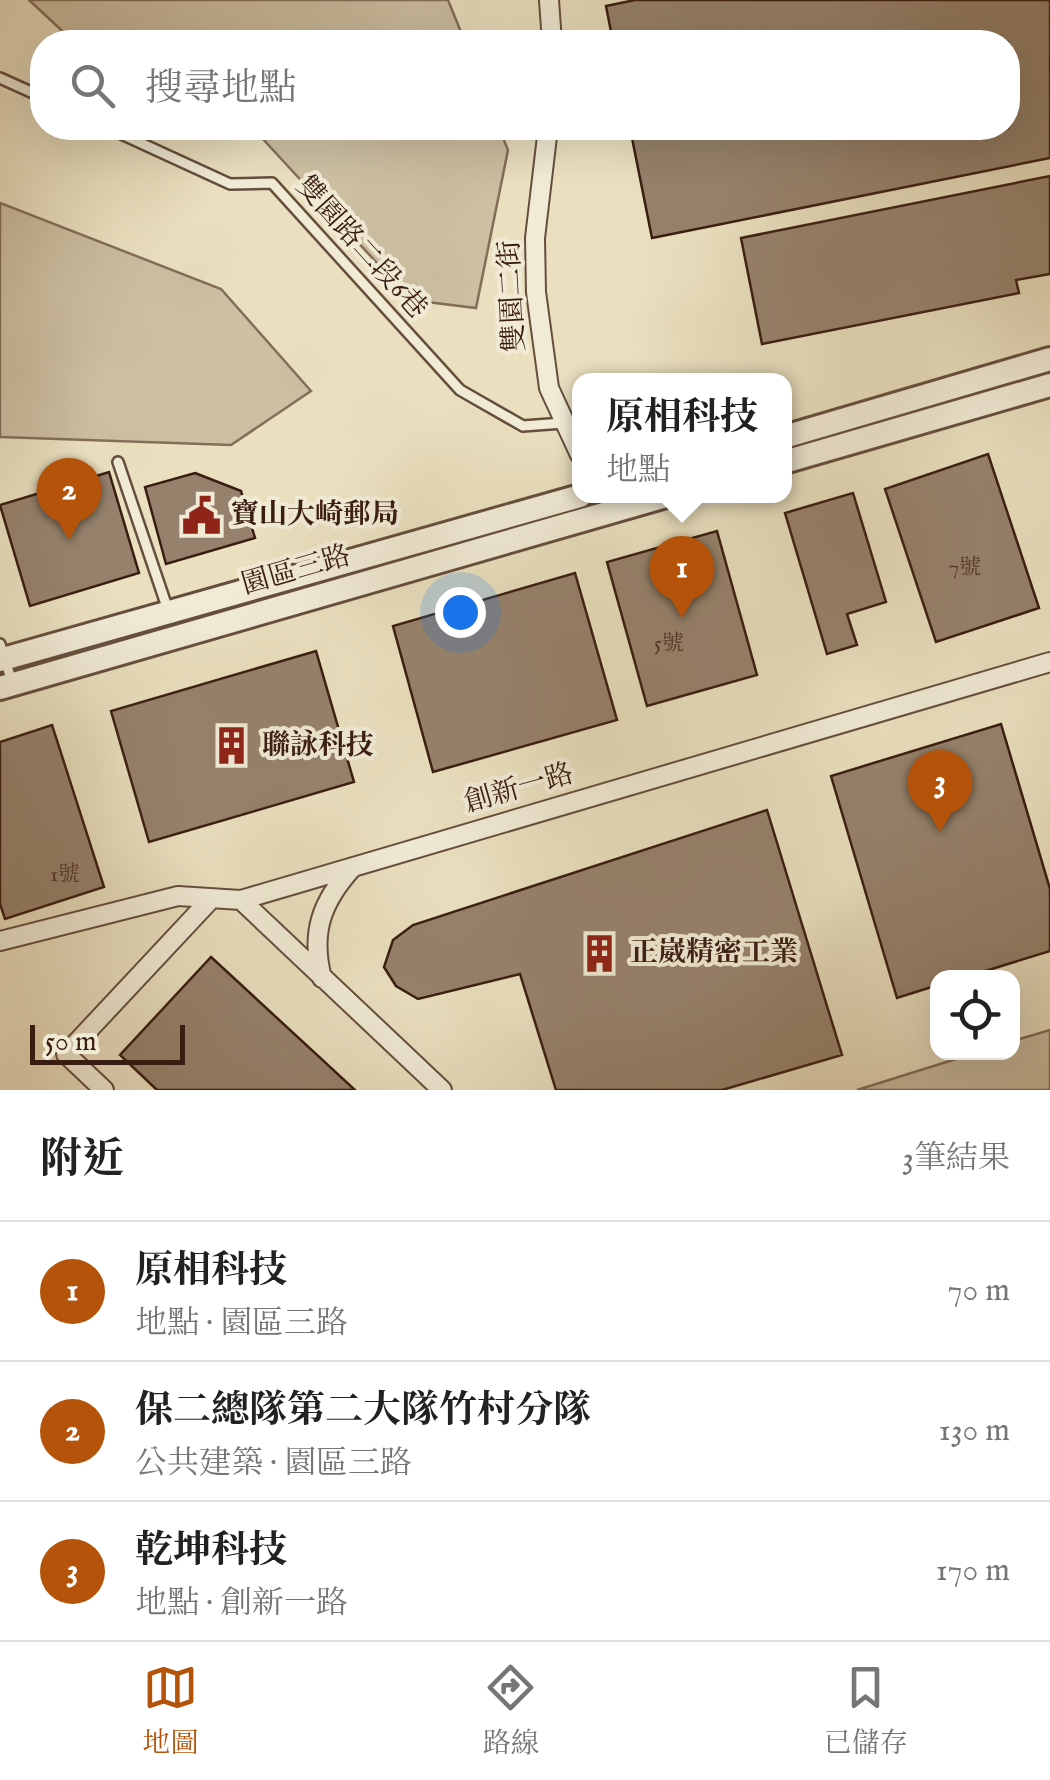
<!DOCTYPE html>
<html lang="zh-TW">
<head>
<meta charset="utf-8">
<style>
  :root { --surface:#fff; --page:#f6f6f6; --text:#222; --muted:#767676; --line:#e0e0e0; --accent:#b45309 }
  body { margin:0; font-family:"IM FELL English","Noto Serif TC",serif; background:var(--page); color:var(--text) }
  .controls { position:absolute; right:30px; bottom:30px; display:grid; overflow:hidden; border-radius:20px; box-shadow:0 10px 40px #0002 }
  .controls button { width:90px; height:90px; display:grid; place-items:center; padding:0; border:0; border-bottom:2px solid var(--line); background:var(--surface); color:var(--text); font:50px sans-serif }
  .scale { position:absolute; left:30px; bottom:25px; width:155px; box-sizing:border-box; padding-left:10px; border:5px solid #3a1d11; border-top:0; font-size:28px; line-height:35px; white-space:nowrap; color:#3a1d11; -webkit-text-stroke:8px #f1ebd6; paint-order:stroke }
  .you { position:absolute; left:460px; top:612px; width:35px; height:35px; margin:-25px; border:8px solid #fff; border-radius:50%; background:#1a73e8; box-shadow:0 0 0 15px #1a73e833 }
  .badge { display:grid; place-items:center; width:65px; height:65px; border-radius:50%; background:var(--accent); color:#fff; font-size:32px; font-weight:700 }
  .pin { position:absolute; translate:-50% -82px; filter:drop-shadow(0 2px 5px #0008) }
  .pin::after { content:''; position:absolute; top:52px; width:35px; height:30px; background:inherit; clip-path:polygon(0 0,100% 0,50% 100%) }
  .popup { position:absolute; left:572px; top:373px; width:220px; height:130px; box-sizing:border-box; display:grid; place-content:center; border-radius:20px; background:var(--surface); filter:drop-shadow(0 2px 8px #0005); font-size:32px; white-space:nowrap; color:var(--muted) }
  .popup b { font-size:38px; color:var(--text) }
  .popup::after { content:''; position:absolute; left:50%; top:100%; margin-left:-20px; border:20px solid transparent; border-top-color:var(--surface) }
  .list { margin:0; padding:0; list-style:none }
  h2 { display:flex; justify-content:space-between; align-items:center; height:130px; margin:0; padding:0 40px; font-size:42px }
  h2 small { font-size:32px; font-weight:400; color:var(--muted) }
  .list li { display:grid; grid-template-columns:65px 1fr auto; gap:30px; align-items:center; box-sizing:border-box; height:140px; padding:0 40px; border-top:2px solid var(--line) }
  .list b { display:block; font-size:38px; white-space:nowrap }
  .list p { margin:0; font-size:32px; white-space:nowrap; color:var(--muted) }
  .list em { font-size:32px; font-style:normal; color:var(--muted) }
  .icon { flex:none; width:55px; height:55px; fill:none; stroke:currentColor; stroke-width:2; stroke-linecap:round; stroke-linejoin:round }
  .map { position:relative; flex:none; width:1050px; height:1090px; overflow:hidden }
  .search { position:absolute; background:var(--surface); box-shadow:0 10px 40px #0002; left:30px; right:30px; top:30px; height:110px; display:flex; align-items:center; gap:25px; box-sizing:border-box; padding:0 35px; border-radius:40px; color:var(--muted); font-size:38px }
  .sheet { height:550px; background:var(--surface) }
  nav { display:flex; justify-content:space-around; align-items:center; box-sizing:border-box; height:140px; border-top:2px solid var(--line); background:var(--surface); font-size:28px; color:var(--muted) }
  nav a { display:grid; justify-items:center; gap:5px }
  nav .on { color:var(--accent) }
  .map>svg:first-child { display:block }
  .green { fill:#ccbfa2; stroke:#836e5a; stroke-width:2.5 }
  .building { fill:#96826c; stroke:#3a1d11; stroke-width:2.5 }
  .lines { fill:none; stroke-linecap:round; stroke-linejoin:round }
  .service-casing { stroke:#664e3d; stroke-width:14 }
  .minor-casing { stroke:#664e3d; stroke-width:22 }
  .tertiary-casing { stroke:#664e3d; stroke-width:28 }
  .service { stroke:#f1ebd6; stroke-width:9 }
  .minor { stroke:#f1ebd6; stroke-width:18 }
  .tertiary { stroke:#f1ebd6; stroke-width:22 }
  .labels { text-anchor:middle; dominant-baseline:central; stroke-width:8; stroke-linejoin:round; paint-order:stroke }
  .number-label { font-size:22px; fill:#513628 }
  .street-label { font-size:28px; fill:#3a1d11; stroke:#f1ebd6 }
  .poi-label { font-size:28px; font-weight:bold; fill:#3a1d11; stroke:#f1ebd6; text-anchor:start }
</style>
</head>
<body>
<div class="map">
<svg width="1050" height="1090" viewBox="0 0 1050 1090">
  <rect width="100%" height="100%" fill="#eae0c0"/>
  <filter id="stains"><feTurbulence type="fractalNoise" baseFrequency=".002" numOctaves="4"/><feColorMatrix values="0 0 0 0 .2 0 0 0 0 .09 0 0 0 0 .02 0 0 0 .5 -.17"/></filter>
  <radialGradient id="worn" r=".72"><stop offset=".6" stop-color="#630" stop-opacity="0"/><stop offset="1" stop-color="#630" stop-opacity=".3"/></radialGradient>
  <path class="green" d="M29 0H448L465 42H74Z
    M225 128H499L508 150 476 308 411 300 262 138Z
    M0 203 221 289 311 391 231 445 0 437Z
    M1050 1030V1090H857L975 1053 1012 1052 1013 1041Z"/>
  <path class="building" d="M635 0H1050V158L652 238 630 128H1008V42H613L606 6Z
    M1050 176V274L1016 280 1019 293 762 344 741 238Z
    M988 454 1039 608 936 642 885 489Z
    M109 472 139 573 30 606 0 505Z
    M195 473 241 491 255 538 166 564 145 487Z
    M853 493 886 602 847 614 857 645 827 654 785 513Z
    M717 531 757 675 647 706 607 562Z
    M575 573 617 720 433 772 393 626Z
    M316 651 354 782 149 842 111 711Z
    M1001 724 1050 889V951L963 978H938V985L897 998 831 776Z
    M52 725 104 887 5 919 0 904V742Z
    M767 810 842 1055 722 1090H556L520 974 418 999 396 986 384 967 393 940 413 925Z
    M211 957 355 1090H157L120 1055Z"/>
  <g class="lines">
    <defs>
      <path id="service" d="M0 78 42 97
        M108 128 230 184 272 183 460 390 523 426 563 423
        M118 462 168 610
        M0 644 12 682"/>
      <path id="minor" d="M549 0 552 42
        M548 128 535 238 536 292 549 388 580 455
        M241 900 442 1090
        M0 941 178 896 241 900 1050 662
        M322 978C310 932 322 901 353 867
        M104 1090 66 1054 211 899"/>
      <path id="tertiary" d="M784 437 1050 359
        M784 462 1050 385
        M0 660 580 496
        M0 688 666 496"/>
    </defs>
    <use href="#service" class="service-casing"/>
    <use href="#minor" class="minor-casing"/>
    <use href="#tertiary" class="tertiary-casing"/>
    <use href="#service" class="service"/>
    <use href="#minor" class="minor"/>
    <use href="#tertiary" class="tertiary"/>
  </g>
  <defs>
    <symbol id="civic-bare" viewBox="-9 -9 18 18"><path d="M-.6-6.5H3V-4.5H.6V-3L4-1V1h2V6H-6V1h2V-1L-.6-3ZM-1.2 2.5V6h2.4V2.5Z" fill="#8f2418" stroke="#f1ebd6" stroke-width="2.5" paint-order="stroke"/></symbol>
    <symbol id="building-bare" viewBox="-9 -9 18 18"><path d="M-4-6H4V6H1V3H-1V6H-4ZM-2.5-4.3h1.7v1.8h-1.7ZM.8-4.3h1.7v1.8H.8ZM-2.5-1h1.7V.8h-1.7ZM.8-1h1.7V.8H.8Z" fill="#8f2418" stroke="#f1ebd6" stroke-width="2.5" paint-order="stroke"/></symbol>
  </defs>
  <g fill-rule="evenodd">
    <use href="#civic-bare" x="174" y="488" width="55" height="55"/>
    <use href="#building-bare" x="204" y="718" width="55" height="55"/>
    <use href="#building-bare" x="572" y="926" width="55" height="55"/>
  </g>
  <g class="labels">
    <g class="number-label">
      <text x="965" y="568">7號</text>
      <text x="669" y="644">5號</text>
      <text x="65" y="875">1號</text>
    </g>
    <g class="street-label">
      <text transform="translate(361 248) rotate(48)">雙園路二段6巷</text>
      <text transform="translate(513 296) rotate(-93)">雙園二街</text>
      <text transform="translate(296 571) rotate(-16)">園區三路</text>
      <text transform="translate(519 789) rotate(-16)">創新一路</text>
    </g>
    <g class="poi-label">
      <text x="231" y="515">寶山大崎郵局</text>
      <text x="262" y="746">聯詠科技</text>
      <text x="630" y="953">正崴精密工業</text>
    </g>
  </g>
  <rect width="100%" height="100%" filter="url(#stains)"/>
  <rect width="100%" height="100%" fill="url(#worn)"/>
</svg>
<div class="controls">
<button><svg class="icon" aria-label="locate" viewBox="0 0 24 24"><circle cx="12" cy="12" r="6"/><path d="M12 2v4M12 18v4M2 12h4M18 12h4"/></svg></button>
</div>
<div class="scale">50 m</div>
<div class="you"></div>
<div class="pin badge" style="left:682px;top:618px">1</div>
<div class="popup"><b>原相科技</b>地點</div>
<div class="pin badge" style="left:69px;top:540px">2</div>
<div class="pin badge" style="left:940px;top:832px">3</div>
<div class="search"><svg class="icon" aria-label="search" viewBox="0 0 24 24"><circle cx="10" cy="10" r="6"/><path d="M15 15l6 6"/></svg>搜尋地點</div>
</div>
<section class="sheet">
<h2>附近<small>3筆結果</small></h2>
<ul class="list">
<li><span class="badge">1</span><div><b>原相科技</b><p>地點 · 園區三路</p></div><em>70 m</em></li>
<li><span class="badge">2</span><div><b>保二總隊第二大隊竹村分隊</b><p>公共建築 · 園區三路</p></div><em>130 m</em></li>
<li><span class="badge">3</span><div><b>乾坤科技</b><p>地點 · 創新一路</p></div><em>170 m</em></li>
</ul>
</section>
<nav>
<a class="on"><svg class="icon" aria-label="map" viewBox="0 0 24 24"><path d="M3 6l6-2 6 2 6-2v14l-6 2-6-2-6 2zM9 4v14M15 6v14"/></svg>地圖</a>
<a><svg class="icon" aria-label="directions" viewBox="0 0 24 24"><path d="M12 3l9 9-9 9-9-9zM9 14v-3h6M13 9l2 2-2 2"/></svg>路線</a>
<a><svg class="icon" aria-label="saved" viewBox="0 0 24 24"><path d="M7 4h10v16l-5-4-5 4z"/></svg>已儲存</a>
</nav>
</body>
</html>
